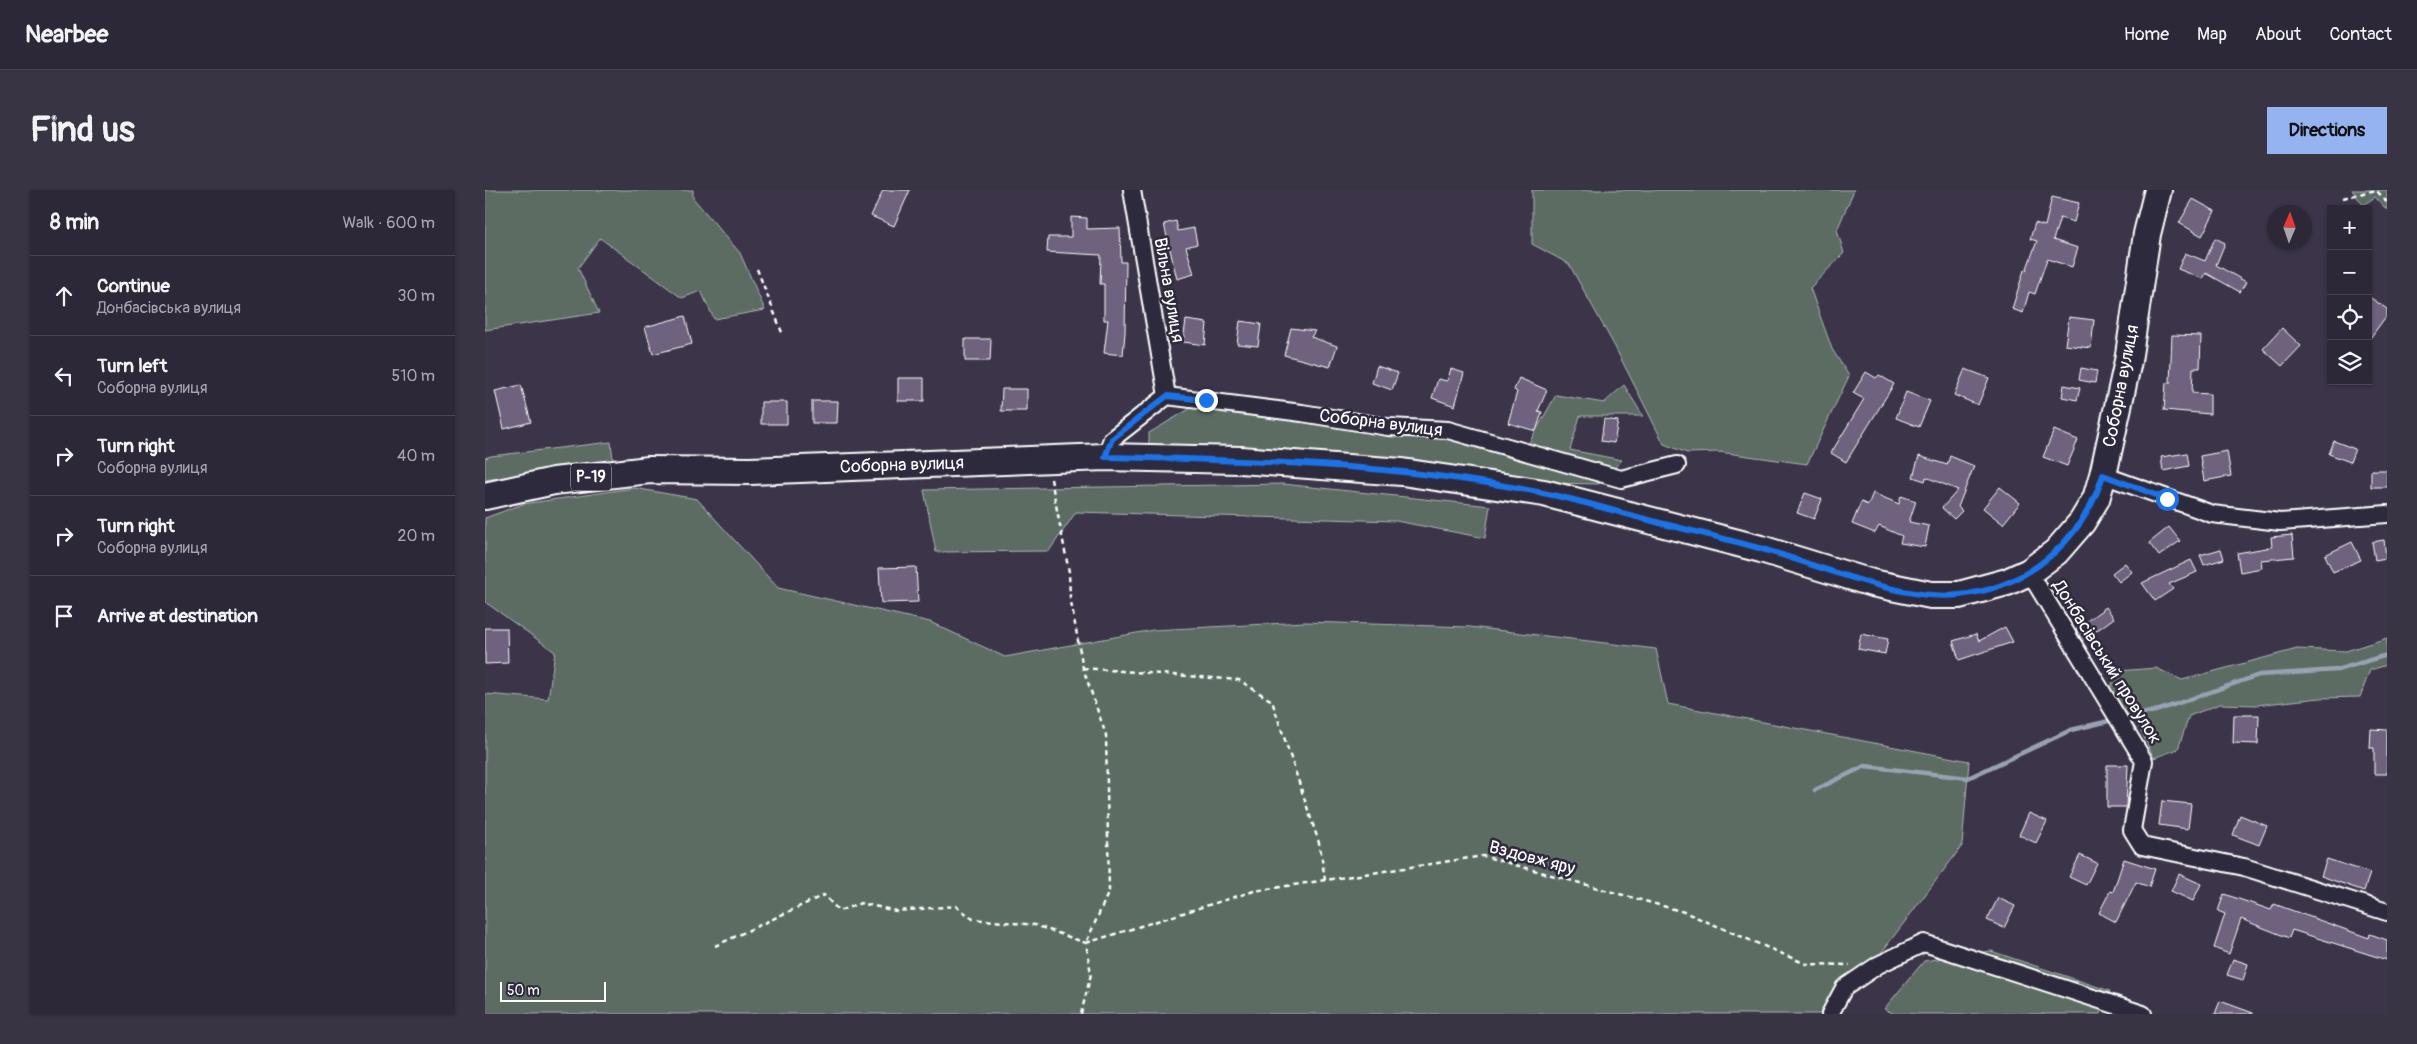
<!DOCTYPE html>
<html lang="en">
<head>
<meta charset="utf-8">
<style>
  :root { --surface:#2d2838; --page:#393443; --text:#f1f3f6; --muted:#a7a6ae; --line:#484453; --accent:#95b2f1 }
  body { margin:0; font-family:Pangolin,sans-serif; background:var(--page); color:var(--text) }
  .controls { position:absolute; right:15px; top:15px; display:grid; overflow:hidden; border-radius:0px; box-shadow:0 1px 4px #0004 }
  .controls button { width:45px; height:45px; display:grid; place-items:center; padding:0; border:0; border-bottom:1px solid var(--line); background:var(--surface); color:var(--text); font:25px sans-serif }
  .compass { position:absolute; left:1782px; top:15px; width:45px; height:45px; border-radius:50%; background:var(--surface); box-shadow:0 1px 4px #0004; rotate:2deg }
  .scale { position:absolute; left:15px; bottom:12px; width:106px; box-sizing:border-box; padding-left:5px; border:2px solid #fff; border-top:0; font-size:14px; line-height:18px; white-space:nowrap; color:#fff; -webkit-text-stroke:4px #2f2a3d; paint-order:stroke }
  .stop { position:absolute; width:15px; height:15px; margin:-11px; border:4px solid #1a73e8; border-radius:50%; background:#fff }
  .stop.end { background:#1a73e8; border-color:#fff; box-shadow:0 1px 5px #0008 }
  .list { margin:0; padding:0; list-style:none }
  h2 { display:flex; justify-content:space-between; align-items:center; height:65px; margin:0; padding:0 20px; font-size:21px }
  h2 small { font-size:16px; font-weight:400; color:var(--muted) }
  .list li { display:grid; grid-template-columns:32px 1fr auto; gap:15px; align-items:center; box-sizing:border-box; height:80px; padding:0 20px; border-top:1px solid var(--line) }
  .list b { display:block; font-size:19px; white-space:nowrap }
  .list p { margin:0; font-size:16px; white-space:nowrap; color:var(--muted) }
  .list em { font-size:16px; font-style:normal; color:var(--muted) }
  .icon { flex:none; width:28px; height:28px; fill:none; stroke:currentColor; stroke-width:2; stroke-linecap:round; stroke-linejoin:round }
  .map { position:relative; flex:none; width:1902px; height:824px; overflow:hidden; border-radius:0px }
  header { display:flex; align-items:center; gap:30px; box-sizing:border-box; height:70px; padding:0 25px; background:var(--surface); border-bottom:1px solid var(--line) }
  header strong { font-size:24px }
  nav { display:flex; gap:28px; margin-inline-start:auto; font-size:18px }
  .intro { display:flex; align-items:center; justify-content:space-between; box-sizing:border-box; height:120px; padding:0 30px }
  h1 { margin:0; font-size:35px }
  .button { padding:12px 22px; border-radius:0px; background:var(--accent); color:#111; font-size:18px; font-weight:700 }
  main { display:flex; gap:30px; padding:0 30px }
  aside { flex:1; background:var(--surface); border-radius:0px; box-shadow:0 1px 4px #0004 }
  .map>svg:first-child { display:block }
  .green { fill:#5b6c64; stroke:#adb6b2 }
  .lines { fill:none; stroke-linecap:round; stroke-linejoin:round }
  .stream { stroke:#9aa1b3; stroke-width:4.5 }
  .building { fill:#6e627e; stroke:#fff }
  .street-casing { stroke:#fff; stroke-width:20 }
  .primary-casing { stroke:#fff; stroke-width:30 }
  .path { stroke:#fff; stroke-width:2.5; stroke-dasharray:5 4; stroke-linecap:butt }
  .street { stroke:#2f2a3d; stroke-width:16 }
  .primary { stroke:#2f2a3d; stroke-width:26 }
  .route { stroke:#1a73e8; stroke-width:6 }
  .labels { text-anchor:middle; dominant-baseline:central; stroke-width:5; stroke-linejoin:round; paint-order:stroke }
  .shield { fill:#2f2a3d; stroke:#c1bfc5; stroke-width:1 }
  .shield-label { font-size:16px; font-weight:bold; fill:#fff }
  .street-label { font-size:18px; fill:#fff; stroke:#2f2a3d }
</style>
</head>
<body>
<header>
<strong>Nearbee</strong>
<nav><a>Home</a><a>Map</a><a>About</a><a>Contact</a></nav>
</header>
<div class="intro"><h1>Find us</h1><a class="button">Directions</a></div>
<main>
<aside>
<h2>8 min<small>Walk · 600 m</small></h2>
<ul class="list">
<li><svg class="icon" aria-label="ahead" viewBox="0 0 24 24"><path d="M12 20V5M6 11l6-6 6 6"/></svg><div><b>Continue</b><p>Донбасівська вулиця</p></div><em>30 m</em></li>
<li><svg class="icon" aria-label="left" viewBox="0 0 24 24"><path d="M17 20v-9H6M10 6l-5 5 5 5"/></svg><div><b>Turn left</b><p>Соборна вулиця</p></div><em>510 m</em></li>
<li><svg class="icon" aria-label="right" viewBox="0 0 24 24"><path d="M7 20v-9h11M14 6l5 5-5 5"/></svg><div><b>Turn right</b><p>Соборна вулиця</p></div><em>40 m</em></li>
<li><svg class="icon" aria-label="right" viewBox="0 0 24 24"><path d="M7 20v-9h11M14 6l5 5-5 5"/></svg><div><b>Turn right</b><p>Соборна вулиця</p></div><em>20 m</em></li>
<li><svg class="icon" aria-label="arrive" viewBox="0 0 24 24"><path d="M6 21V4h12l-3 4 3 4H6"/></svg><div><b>Arrive at destination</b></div></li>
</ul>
</aside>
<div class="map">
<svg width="1902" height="824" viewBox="0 0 1902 824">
  <rect width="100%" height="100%" fill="#3c354a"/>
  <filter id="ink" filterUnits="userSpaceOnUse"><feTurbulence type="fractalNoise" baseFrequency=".02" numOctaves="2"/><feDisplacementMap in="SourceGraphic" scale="10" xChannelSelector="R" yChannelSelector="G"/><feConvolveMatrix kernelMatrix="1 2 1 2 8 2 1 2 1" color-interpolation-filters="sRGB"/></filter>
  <g filter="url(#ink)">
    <path class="green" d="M0 0H208V8L255 63 280 120 229 129 216 101 197 108 115 48 93 78 114 123 0 140Z
      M1047 0H1369L1352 40 1359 63 1325 98 1347 159 1364 186 1322 274 1234 262 1202 263 1179 254 1129 155 1084 74 1047 54Z
      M1867 0H1902V20L1890 7 1878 15Z
      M1139 195 1158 226H1095L1085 260 1137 270 1114 294 1060 293 664 255V243L711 215 906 246 962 248 1036 267 1071 205 1119 213Z
      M126 252 128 270 0 290V268L6 266Z
      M798 294 1005 316 1000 348 911 331 591 322 564 361 451 362 439 300Z
      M149 298 212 309 293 398 445 432 520 467 668 440 820 432 985 437 1171 459 1183 514 1484 571 1477 656 1350 824H0V504L63 509 70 462 0 412V328L38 314Z
      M1902 448V475L1885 480 1875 507 1835 508 1771 515 1735 514 1704 526 1693 559 1669 568 1653 535 1623 503 1633 481 1671 478 1697 490 1812 459 1861 461Z
      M1506 761 1625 801 1616 824H1410L1399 819 1439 771Z"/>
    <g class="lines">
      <path class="stream" d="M1648 526 1674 520 1774 485 1852 480 1902 465
        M1330 600 1380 576 1483 588 1586 540 1624 531"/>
    </g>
    <path class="building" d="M398 0H425L409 36 386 26Z
      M1567 7 1594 13 1589 32 1575 28 1568 50 1593 58 1587 77 1562 69 1550 104 1544 102 1538 123 1527 119 1539 80 1541 81 1552 51 1545 49 1550 33 1560 36Z
      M1708 9 1730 21 1717 46 1694 33Z
      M586 27 602 28V39L635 38 636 72H641L640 143 638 165 619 163 623 130H619V94H615L616 65 562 62 563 47H586Z
      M691 31 693 41 709 38 712 54 701 57 709 84 692 89 679 34Z
      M1730 48 1740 53 1731 75 1761 92 1755 102 1721 83 1718 89 1693 79 1700 63 1720 71Z
      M1883 106 1902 119V125L1883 151Z
      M200 126 207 154 168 164 160 137Z
      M1584 127 1609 130 1606 158 1580 155Z
      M701 130 722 133 720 155 698 152Z
      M755 131 776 134 773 156 752 154Z
      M806 138 830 141 826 147 852 156 845 177 799 165Z
      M1797 138 1816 156 1797 176 1778 159Z
      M1687 145 1716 146 1715 178H1708L1707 203 1725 204V224L1679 220 1681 193H1685Z
      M480 149H506L505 171H480Z
      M892 176 913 183 907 200 887 193Z
      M1596 178 1612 181 1610 193 1594 190Z
      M966 179 979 183 970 216 947 208 953 189 962 191Z
      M1480 179 1504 188 1493 215 1469 205Z
      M1381 182 1391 188 1394 185 1409 194 1361 272 1346 263 1379 209 1368 203Z
      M413 188H439V211H413Z
      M1034 188 1062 200 1053 221 1057 222 1051 241 1023 233 1032 202 1029 200Z
      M36 195 46 232 19 239 10 201Z
      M1579 195 1595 198 1592 210 1577 207Z
      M517 199H542V221H516Z
      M1421 202 1445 211 1434 237 1411 228Z
      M327 211H353L352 233H327Z
      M276 212H302V234H276Z
      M1119 229 1133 231 1129 253 1116 251Z
      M1569 240 1593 250 1582 276 1558 267Z
      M1849 251 1870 259 1865 272 1844 264Z
      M1742 261 1746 286 1719 291 1715 266Z
      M1702 263 1704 276 1678 281 1676 267Z
      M1434 266 1462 275 1465 266 1489 276 1473 317 1477 321 1469 329 1457 318 1473 300 1441 287 1440 291 1428 287Z
      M1886 280H1902V297H1886Z
      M1515 297 1535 313 1518 334 1498 318Z
      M1320 303 1337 309 1329 329 1312 323Z
      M1388 303 1414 314 1416 306 1431 311 1424 332 1444 336 1440 357 1415 353 1417 346 1394 336 1390 343 1367 334 1376 312 1383 315Z
      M1684 337 1695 351 1674 366 1664 353Z
      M1807 345 1809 367 1776 370 1777 378 1755 382 1752 363 1787 357 1786 347Z
      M1899 350 1901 368 1890 370 1887 352Z
      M1867 352 1876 370 1848 382 1840 365Z
      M1736 359 1739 369 1719 375 1715 365Z
      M1706 370 1712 382 1684 394 1688 399 1670 411 1657 393Z
      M1640 373 1647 382 1634 392 1627 383Z
      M431 377 433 412 396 413 394 378Z
      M1621 417 1629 428 1597 451 1591 439Z
      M1520 437 1528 452 1474 470 1468 451 1491 444 1494 451Z
      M0 438H22L23 473 0 474Z
      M1376 444 1403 449 1400 464 1373 459Z
      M1749 525H1774L1773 554 1748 553Z
      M1886 539 1902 540V584H1889V558H1885Z
      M1622 575H1643L1641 617H1622Z
      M1677 611 1706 614 1703 639 1674 635Z
      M1544 623 1562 631 1551 653 1534 645Z
      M1755 625 1782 636 1774 655 1748 645Z
      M1595 665 1612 673 1601 695 1584 687Z
      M1639 669 1670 679 1664 697 1651 692 1631 732 1614 723 1625 701 1628 702Z
      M1842 669 1885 683 1879 701 1836 686Z
      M1694 684 1716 694 1708 711 1686 701Z
      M1739 704 1786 720 1789 714 1884 748 1885 744 1902 750V770L1807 740 1804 748 1756 729 1744 764 1729 758 1740 724 1733 721Z
      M1513 708 1530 716 1519 738 1502 730Z
      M1748 769 1763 774 1758 790 1742 785Z
      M1735 811 1768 823V824H1730Z"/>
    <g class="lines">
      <defs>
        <path id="street" d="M647 0 682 206
          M620 267 627 249 682 206 817 223 903 237 963 240 1136 289 1192 275
          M1618 285 1727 324 1795 332 1902 324
          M1544 382 1659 571 1647 640 1657 656 1759 677 1902 722
          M1345 824 1359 798 1393 775 1439 753 1658 824"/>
        <path id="primary" d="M0 306 69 291 164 280 265 281 620 267 755 270 917 282 1059 303 1276 359 1387 393 1446 405H1474L1522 392 1544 382 1571 362 1597 332 1611 309 1618 285 1643 171 1662 44 1673 0"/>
      </defs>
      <use href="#street" class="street-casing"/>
      <use href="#primary" class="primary-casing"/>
      <path class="path" d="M1858 8 1891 0 1902 12
        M272 79 298 145
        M566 289 584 382 585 407 598 478 621 545 624 701 601 753
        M598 478 754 490 787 511 835 656 840 690
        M601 753 769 701 998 666 1199 722 1321 774 1365 775
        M230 756 339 705 354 721 376 713 411 721 471 716 488 729 550 735 601 753
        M596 824 606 784 601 753"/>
      <use href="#street" class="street"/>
      <use href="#primary" class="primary"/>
    </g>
  </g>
  <g class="lines" filter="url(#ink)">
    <path class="route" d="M721 210 682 206 627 249 620 267C766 270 914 274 1058 303 1090 309 1121 319 1152 327 1193 338 1235 347 1277 359 1334 375 1415 411 1474 405 1543 398 1598 350 1618 285L1682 309"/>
  </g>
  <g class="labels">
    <rect class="shield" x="86" y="273.5" width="40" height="27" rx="4"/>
    <g class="shield-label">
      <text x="106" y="287">Р-19</text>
    </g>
    <g class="street-label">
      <text transform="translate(684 100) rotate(80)">Вільна вулиця</text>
      <text transform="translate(1636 196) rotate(-79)">Соборна вулиця</text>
      <text transform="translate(896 233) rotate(7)">Соборна вулиця</text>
      <text transform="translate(417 275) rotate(-2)">Соборна вулиця</text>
      <text transform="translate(1622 472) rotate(58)">Донбасівський провулок</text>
      <text transform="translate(1047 668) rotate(15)">Вздовж яру</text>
    </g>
  </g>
</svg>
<div class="controls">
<button>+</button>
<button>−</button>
<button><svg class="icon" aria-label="locate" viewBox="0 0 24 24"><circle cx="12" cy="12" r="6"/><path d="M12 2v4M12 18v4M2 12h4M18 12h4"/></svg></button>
<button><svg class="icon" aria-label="layers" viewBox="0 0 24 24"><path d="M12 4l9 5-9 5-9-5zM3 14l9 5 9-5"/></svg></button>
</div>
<svg class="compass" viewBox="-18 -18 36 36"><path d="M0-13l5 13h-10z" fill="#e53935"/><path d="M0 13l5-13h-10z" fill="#a7a6ae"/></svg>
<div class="scale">50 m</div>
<div class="stop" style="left:1682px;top:309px"></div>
<div class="stop end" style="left:721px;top:210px"></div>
</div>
</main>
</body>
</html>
